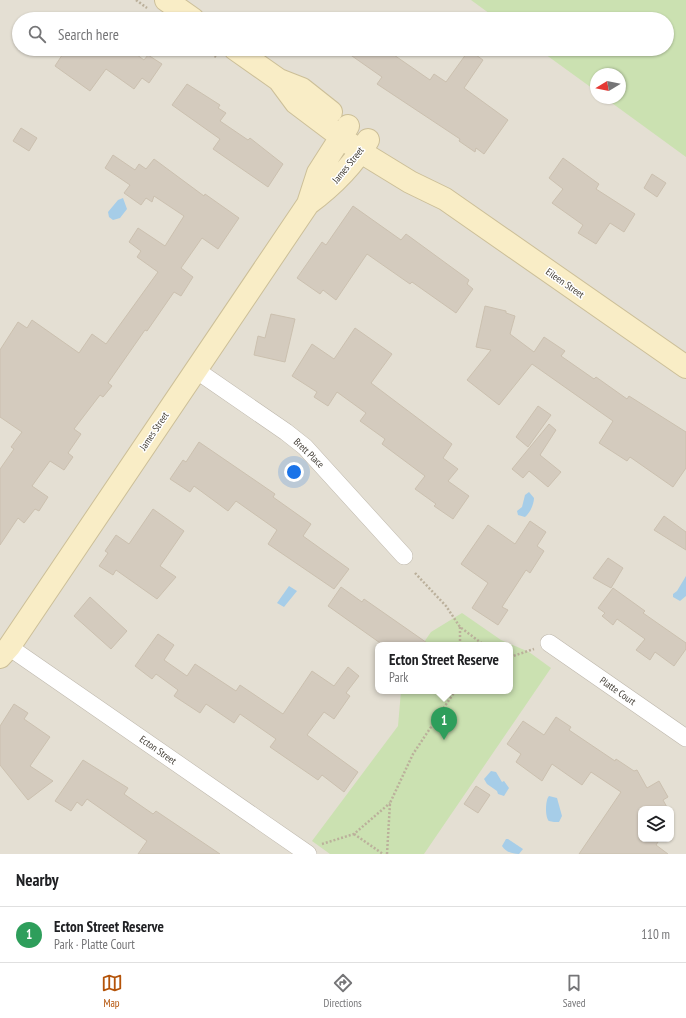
<!DOCTYPE html>
<html lang="en">
<head>
<meta charset="utf-8">
<style>
  :root { --surface:#fff; --page:#f6f6f6; --text:#202124; --muted:#757577; --line:#e0e0e0; --accent:#b45309 }
  body { margin:0; font-family:"PT Sans Narrow",sans-serif; background:var(--page); color:var(--text) }
  .controls { position:absolute; right:12px; bottom:12px; display:grid; overflow:hidden; border-radius:8px; box-shadow:0 1px 3px #0004 }
  .controls button { width:36px; height:36px; display:grid; place-items:center; padding:0; border:0; border-bottom:1px solid var(--line); background:var(--surface); color:var(--text); font:20px sans-serif }
  .compass { position:absolute; left:590px; top:68px; width:36px; height:36px; border-radius:50%; background:var(--surface); box-shadow:0 1px 3px #0004; rotate:260deg }
  .you { position:absolute; left:294px; top:472px; width:14px; height:14px; margin:-10px; border:3px solid #fff; border-radius:50%; background:#1a73e8; box-shadow:0 0 0 6px #1a73e833 }
  .badge { display:grid; place-items:center; width:26px; height:26px; border-radius:50%; background:var(--accent); color:#fff; font-size:13px; font-weight:700 }
  .pin { position:absolute; translate:-50% -33px; filter:drop-shadow(0 1px 2px #0008) }
  .pin::after { content:''; position:absolute; top:21px; width:14px; height:12px; background:inherit; clip-path:polygon(0 0,100% 0,50% 100%) }
  .popup { position:absolute; left:375px; top:642px; width:138px; height:52px; box-sizing:border-box; display:grid; place-content:center; border-radius:8px; background:var(--surface); filter:drop-shadow(0 1px 3px #0005); font-size:13px; white-space:nowrap; color:var(--muted) }
  .popup b { font-size:15px; color:var(--text) }
  .popup::after { content:''; position:absolute; left:50%; top:100%; margin-left:-8px; border:8px solid transparent; border-top-color:var(--surface) }
  .list { margin:0; padding:0; list-style:none }
  h2 { display:flex; justify-content:space-between; align-items:center; height:52px; margin:0; padding:0 16px; font-size:17px }
  h2 small { font-size:13px; font-weight:400; color:var(--muted) }
  .list li { display:grid; grid-template-columns:26px 1fr auto; gap:12px; align-items:center; box-sizing:border-box; height:56px; padding:0 16px; border-top:1px solid var(--line) }
  .list b { display:block; font-size:15px; white-space:nowrap }
  .list p { margin:0; font-size:13px; white-space:nowrap; color:var(--muted) }
  .list em { font-size:13px; font-style:normal; color:var(--muted) }
  .icon { flex:none; width:22px; height:22px; fill:none; stroke:currentColor; stroke-width:2; stroke-linecap:round; stroke-linejoin:round }
  .map { position:relative; flex:none; width:686px; height:854px; overflow:hidden }
  .search { position:absolute; background:var(--surface); box-shadow:0 1px 3px #0004; left:12px; right:12px; top:12px; height:44px; display:flex; align-items:center; gap:10px; box-sizing:border-box; padding:0 14px; border-radius:22px; color:var(--muted); font-size:15px }
  .sheet { height:108px; background:var(--surface) }
  nav { display:flex; justify-content:space-around; align-items:center; box-sizing:border-box; height:56px; border-top:1px solid var(--line); background:var(--surface); font-size:11px; color:var(--muted) }
  nav a { display:grid; justify-items:center; gap:2px }
  nav .on { color:var(--accent) }
  .map>svg:first-child { display:block }
  .residential { fill:#e4dfd3; fill-rule:evenodd }
  .green { fill:#cbe1b1 }
  .water { fill:#a6cde8 }
  .building { fill:#d4cbbe; stroke:#cbc0af }
  .lines { fill:none; stroke-linecap:round; stroke-linejoin:round }
  .street-casing { stroke:#beb7ab; stroke-width:18 }
  .secondary-casing { stroke:#ccbf98; stroke-width:24 }
  .path { stroke:#bbb09b; stroke-width:2.5; stroke-dasharray:2 2; stroke-linecap:butt }
  .street { stroke:#fff; stroke-width:17 }
  .secondary { stroke:#f9edc6; stroke-width:22 }
  .labels { text-anchor:middle; dominant-baseline:central; stroke-width:3; stroke-linejoin:round; paint-order:stroke }
  .street-label { font-size:10px; fill:#423d35; stroke:#fff }
</style>
</head>
<body>
<div class="map">
<svg width="686" height="854" viewBox="0 0 686 854">
  <rect width="100%" height="100%" fill="#f0ede5"/>
  <path class="residential" d="M0 0H473L500 19H19V49H543L596 87V98H612L686 150V854H0ZM378 645H510V691H378ZM641 809H671V839H641Z"/>
  <path class="green" d="M471 0H686V157L605 98H620V74H596V91L538 49H667V19H497Z
    M462 613 501 640 529 652 551 668 424 854H330L312 841 398 726 401 691H510V645H422L431 632Z"/>
  <path class="water" d="M123 198 127 209 120 218 113 220 109 217 108 212 118 200Z
    M529 492 534 498C534 504 530 513 525 517L518 515 517 511 522 507 525 495Z
    M686 576V596L680 601 673 597V594L677 591Z
    M289 586 297 591 284 607 277 603Z
    M491 771 496 772 502 782 504 781 509 788 504 796 498 794 497 791 487 784 484 779Z
    M549 796 557 798 562 816 559 822C556 822 552 822 549 821 545 818 545 800 549 796Z
    M506 839H508L523 849 519 854C512 854 506 852 502 846Z"/>
  <path class="building" d="M66 49H129L144 60 148 55 162 64 149 83 142 78 134 89 106 69 90 91 55 66Z
    M342 49H398L394 55 430 80 434 74 446 82 469 50 483 60 464 88 508 120 484 154 476 148 475 152 459 141 460 139 377 84 382 77Z
    M187 84 220 105 218 108 226 113 220 121 248 140 250 138 283 164 268 187 213 149 220 139 172 105Z
    M21 128 37 138 29 151 13 141Z
    M113 155 135 170 139 164 146 169 154 159 204 196 205 194 239 218 218 249 202 238 181 268 193 277 181 296 174 292 147 331 145 330 108 383 112 386 103 397 100 395 74 429 81 434 68 453 73 457 64 470 50 461 32 486 48 497 39 511 35 509 24 523 18 518 0 545V469L14 449 11 447 22 432 0 417V350L18 322 27 328 32 320 79 353 92 334 106 344 158 272 137 257 141 251 129 242 138 228 165 246 184 216 154 196 152 202 146 198 141 205 124 193 130 185 105 168Z
    M563 158 599 184 596 189 635 214 624 232 610 223 596 244 578 233 583 225 552 203 563 189 549 178Z
    M652 174 666 183 657 197 644 188Z
    M353 206 401 240 406 234 469 280 467 284 473 289 456 313 412 282 410 284 367 254 336 300 323 290 320 294 297 278 322 242 326 245Z
    M485 306 506 311V313L515 316 510 334 534 352 544 337 565 351 561 356 594 379 596 377 627 399 629 396 686 432V468L673 487 630 457 627 461 599 443 613 421 532 364 499 405 467 380 491 350 476 347Z
    M271 314 295 319 285 362 254 355 258 336 265 338Z
    M355 328 392 354 371 383 452 444 443 458 458 469 448 481 469 496 453 519 434 506 436 504 415 489 425 476 382 444 385 439 360 421 366 413 337 392 328 406 314 397 317 392 292 376 312 344 334 359Z
    M538 406 551 415 528 447 516 437Z
    M549 424 556 430 540 455 561 472 548 487 529 471 523 478 512 469Z
    M199 442 275 494 273 497 311 524 303 536 349 569 334 589 268 544 277 530 236 501 228 511 194 486 190 492 170 479 183 460 186 462Z
    M153 509 184 531 160 566 176 577 157 599 116 570 113 575 99 566 108 553 105 551 116 535 129 544Z
    M664 516 686 532V550L654 530Z
    M530 521 546 532 537 546 544 551 530 573 526 570 502 607 508 610 498 625 472 608 488 583 461 564 488 525 515 544Z
    M608 558 623 568 611 588 593 578Z
    M341 587 362 602 364 599 430 645H383L328 606Z
    M613 588 645 611 643 613 686 643V649L674 666 655 652 650 660 636 650 645 639 617 619 613 625 602 616 605 613 598 608Z
    M90 597 127 631 111 649 74 616Z
    M158 634 174 645 164 660 187 676 195 664 236 691 240 685 283 714 312 671 334 686 348 667 359 676 346 693 350 696 334 719 324 712 307 735 358 772 344 792 322 775 318 780 270 747 276 739 240 714 234 723 206 704 200 713 174 696 178 690 156 674 152 679 135 666Z
    M14 704 28 713 24 719 50 737 30 766 53 781 28 800 0 765V726Z
    M556 717 571 727 569 730 615 761 616 759 634 771 637 770 647 788 659 781 668 797 663 800 668 809H641V839H660L656 845 668 854H579L621 792 591 772 582 785 552 764 542 781 516 762 521 754 507 744 523 721 544 735Z
    M83 760 128 788 124 794 153 814 156 811 220 854H138L147 841 87 799 82 806 77 802 71 811 55 801Z
    M476 786 490 795 478 813 464 804Z"/>
  <g class="lines">
    <defs>
      <path id="street" d="M196 370 286 432 305 447 404 556
        M549 643 686 738
        M9 647 308 854"/>
      <path id="secondary" d="M166 0 193 19
        M235 49 279 80 302 89 331 112
        M279 80 296 103 361 152 410 182 445 199 686 367
        M308 204C331 187 353 166 368 140
        M0 657 9 647 308 204 318 173 348 126"/>
    </defs>
    <use href="#street" class="street-casing"/>
    <use href="#secondary" class="secondary-casing"/>
    <path class="path" d="M136 0 147 8
      M205 49 216 57
      M415 573 446 606 460 627 484 645
      M460 627V645
      M510 657 534 649
      M354 834 383 854
      M322 844 354 834 390 803
      M387 854 390 803 413 754 455 691"/>
    <use href="#street" class="street"/>
    <use href="#secondary" class="secondary"/>
  </g>
  <g class="labels">
    <g class="street-label">
      <text transform="translate(348 165) rotate(-51)">James Street</text>
      <text transform="translate(565 283) rotate(35)">Eileen Street</text>
      <text transform="translate(154 431) rotate(-56)">James Street</text>
      <text transform="translate(309 453) rotate(44)">Brett Place</text>
      <text transform="translate(618 691) rotate(35)">Platte Court</text>
      <text transform="translate(158 750) rotate(35)">Ecton Street</text>
    </g>
  </g>
</svg>
<div class="controls">
<button><svg class="icon" aria-label="layers" viewBox="0 0 24 24"><path d="M12 4l9 5-9 5-9-5zM3 14l9 5 9-5"/></svg></button>
</div>
<svg class="compass" viewBox="-18 -18 36 36"><path d="M0-13l5 13h-10z" fill="#e53935"/><path d="M0 13l5-13h-10z" fill="#757577"/></svg>
<div class="you"></div>
<div class="pin badge" style="left:444px;top:740px;background:#2e9e5b">1</div>
<div class="popup"><b>Ecton Street Reserve</b>Park</div>
<div class="search"><svg class="icon" aria-label="search" viewBox="0 0 24 24"><circle cx="10" cy="10" r="6"/><path d="M15 15l6 6"/></svg>Search here</div>
</div>
<section class="sheet">
<h2>Nearby<small></small></h2>
<ul class="list">
<li><span class="badge" style="background:#2e9e5b">1</span><div><b>Ecton Street Reserve</b><p>Park · Platte Court</p></div><em>110 m</em></li>
</ul>
</section>
<nav>
<a class="on"><svg class="icon" aria-label="map" viewBox="0 0 24 24"><path d="M3 6l6-2 6 2 6-2v14l-6 2-6-2-6 2zM9 4v14M15 6v14"/></svg>Map</a>
<a><svg class="icon" aria-label="directions" viewBox="0 0 24 24"><path d="M12 3l9 9-9 9-9-9zM9 14v-3h6M13 9l2 2-2 2"/></svg>Directions</a>
<a><svg class="icon" aria-label="saved" viewBox="0 0 24 24"><path d="M7 4h10v16l-5-4-5 4z"/></svg>Saved</a>
</nav>
</body>
</html>
